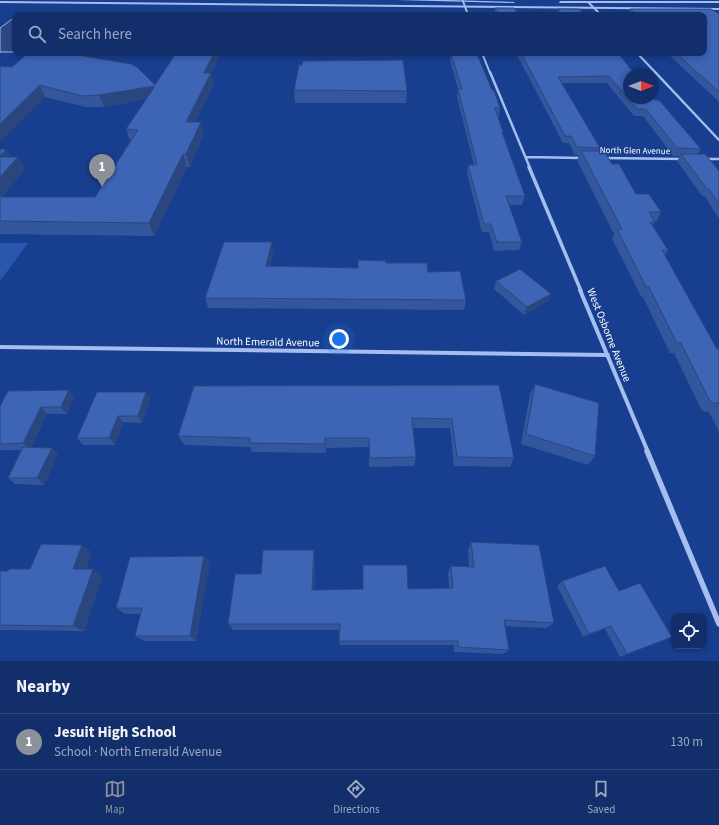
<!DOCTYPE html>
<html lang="en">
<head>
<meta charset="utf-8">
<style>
  :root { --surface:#122e6b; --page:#1f3a73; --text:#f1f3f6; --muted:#9ca8c1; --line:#314a7e; --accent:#8c9099 }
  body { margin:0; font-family:"Source Sans 3",sans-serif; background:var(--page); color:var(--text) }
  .controls { position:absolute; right:12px; bottom:12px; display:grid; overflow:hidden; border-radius:8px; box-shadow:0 2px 6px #0003 }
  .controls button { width:36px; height:36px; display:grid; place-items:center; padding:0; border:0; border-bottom:1px solid var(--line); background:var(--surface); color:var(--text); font:20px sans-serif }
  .compass { position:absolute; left:623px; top:68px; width:36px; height:36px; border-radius:50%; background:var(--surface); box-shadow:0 2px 6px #0003; rotate:90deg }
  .you { position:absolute; left:339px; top:339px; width:14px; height:14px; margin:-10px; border:3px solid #fff; border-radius:50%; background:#1a73e8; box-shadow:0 0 0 6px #1a73e833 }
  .badge { display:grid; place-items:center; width:26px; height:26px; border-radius:50%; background:var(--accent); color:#fff; font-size:13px; font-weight:700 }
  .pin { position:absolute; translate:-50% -33px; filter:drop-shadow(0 1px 2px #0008) }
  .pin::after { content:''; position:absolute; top:21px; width:14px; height:12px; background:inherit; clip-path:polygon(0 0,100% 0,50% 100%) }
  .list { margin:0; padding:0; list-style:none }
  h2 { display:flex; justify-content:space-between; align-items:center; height:52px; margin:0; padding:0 16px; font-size:17px }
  h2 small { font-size:13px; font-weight:400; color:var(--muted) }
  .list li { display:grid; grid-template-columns:26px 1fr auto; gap:12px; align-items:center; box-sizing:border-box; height:56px; padding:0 16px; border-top:1px solid var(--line) }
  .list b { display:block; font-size:15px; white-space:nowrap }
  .list p { margin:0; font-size:13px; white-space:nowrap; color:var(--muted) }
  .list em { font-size:13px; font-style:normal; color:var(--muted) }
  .icon { flex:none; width:22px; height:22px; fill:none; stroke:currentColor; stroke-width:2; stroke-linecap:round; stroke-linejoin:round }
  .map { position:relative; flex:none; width:719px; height:661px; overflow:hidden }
  .search { position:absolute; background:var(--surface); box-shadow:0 2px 6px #0003; left:12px; right:12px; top:12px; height:44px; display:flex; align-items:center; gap:10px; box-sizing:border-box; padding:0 14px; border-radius:8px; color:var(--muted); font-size:15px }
  .sheet { height:108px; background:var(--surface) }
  nav { display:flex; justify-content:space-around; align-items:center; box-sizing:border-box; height:56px; border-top:1px solid var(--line); background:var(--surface); font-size:11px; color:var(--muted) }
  nav a { display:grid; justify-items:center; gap:2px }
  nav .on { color:var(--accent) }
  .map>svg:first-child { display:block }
  .green { fill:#2b56ad }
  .water { fill:#2d4885; stroke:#98b7f1 }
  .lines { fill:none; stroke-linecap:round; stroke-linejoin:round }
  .minor-far4 { stroke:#a5beef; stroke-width:2 }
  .minor-far3 { stroke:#a5beef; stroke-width:2.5 }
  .minor-far2 { stroke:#a5beef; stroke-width:3.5 }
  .minor-far1 { stroke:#a5beef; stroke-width:4 }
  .minor { stroke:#a5beef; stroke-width:5.5 }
  .tertiary { fill:#a5beef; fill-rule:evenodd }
  .wall { fill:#34569c }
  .shaded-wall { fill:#2b467f }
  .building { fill:#3d64b5; stroke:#2b467f }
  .labels { text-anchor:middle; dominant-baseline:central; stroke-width:3; stroke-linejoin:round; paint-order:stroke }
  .far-street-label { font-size:9px; fill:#fff; stroke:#183e8f }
  .street-label { font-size:11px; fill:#fff; stroke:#183e8f }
</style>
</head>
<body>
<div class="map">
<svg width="719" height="661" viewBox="0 0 719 661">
  <rect width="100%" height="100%" fill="#183e8f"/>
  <path class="green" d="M0 243H28L0 281Z"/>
  <path class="water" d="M15 17V52H0V28Z"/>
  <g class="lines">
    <path class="minor-far4" d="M463 1 468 15
      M588 2 601 15
      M482 53 490 73
      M637 53 656 73"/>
    <path class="minor-far3" d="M490 72 530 168
      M655 72 719 140
      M526 157 582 158
      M603 158 684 159
      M705 159H719"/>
    <path class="minor-far2" d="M529 167 581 291"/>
    <path class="minor-far1" d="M580 290 648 452
      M0 347 608 355"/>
    <path class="minor" d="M647 451 719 624"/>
    <path class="tertiary" d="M397 0H449L515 2 514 3Z
      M0 1 719 8V10L0 3Z
      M560 1H719V3H559Z"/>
  </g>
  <path class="wall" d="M495 8 519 15H495L494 14Z
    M558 9 584 15H557Z
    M630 9 719 14V102L667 53H704V15H628Z
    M176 53H221L211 74 214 84 195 122 204 134 190 167H187L154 236 0 234V149H6L11 157 25 169 2 197H95L130 141 126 129 146 99 104 107H86L45 97 0 142V66L155 85Z
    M516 53H618L655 100 701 149 698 154 719 171V219L705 196H702L677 161 680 156H673L643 116H634L607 83H562L600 148 599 151 612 164 636 194 661 212 656 222H655L653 225 668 250 665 256 717 349H719V432L709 412 702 411 674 353H670L643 297 641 296 612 239 614 234 577 160 579 155H575L569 143H563Z
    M451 54 492 90 500 108 499 116H498L503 132V134L525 196 522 205H509L522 242 519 250 494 251 489 232H482L467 173 468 165H474L457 97 458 89 450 61Z
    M294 90 407 91 406 103H295Z
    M274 252 270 266 358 268 386 263 428 272 466 300 464 310 208 308 205 298Z
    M496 281 551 294 548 301 524 315 494 289Z
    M535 384 595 456 588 465 521 444 530 394Z
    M499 385 514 458 510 467 454 466 450 428H413L416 457 414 466 369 467V447L326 448V453L252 452 250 447 184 445 178 436Z
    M69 390 74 397 67 414H47L31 448 58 454 44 485 15 484 8 478 21 450H0V406Z
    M97 392 150 399 142 423 123 422 115 445H83L77 438Z
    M471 542 554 623 546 628 505 626 509 650 503 654 454 652V645H340L339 641 340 630H233L228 624 261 574 315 558 314 590 449 588 448 573 451 566H469L468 550Z
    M82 545 92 553 86 569 103 576 84 631 0 630V571H8L30 569Z
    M204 556 210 563 196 641H144L135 636 141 614H125L116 608Z
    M562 581 619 591 672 637 620 657 605 629 583 637 557 586Z"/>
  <path class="shaded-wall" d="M214 53H221L211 74 214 84 189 134 186 122 204 73Z
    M40 85 45 97 0 142V124Z
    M155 86 158 97 104 107 99 95Z
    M201 122 204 134 190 167 186 154Z
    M6 149 13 161 0 159V156Z
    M183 154 187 167 154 236 149 223Z
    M18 157 25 169 0 199V177Z
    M272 242 274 252 268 276 266 266Z
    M551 294 548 301 524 315 527 307Z
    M69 390 74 397 67 414 61 407Z
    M146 392 150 399 142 423 138 416Z
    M41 407 47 414 30 450 23 443Z
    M118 416 123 422 115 445 109 438Z
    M325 438 326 448V453L325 444Z
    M52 448 58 454 44 485 37 478Z
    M82 545 92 553 84 576 73 569Z
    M314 550 315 558 313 596 312 590Z
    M204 556 210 563 196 641 190 636Z
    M93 569 103 576 84 631 73 626Z
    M611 626 605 629 583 637 589 634Z"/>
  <path class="building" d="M495 8H514L519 15H499Z
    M558 9H579L584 15H563Z
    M630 9H711L719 14V92L676 53H704V15H637Z
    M28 53H65L131 64 137 67 155 85 176 53H214L204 73H211L186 122H201L186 154H183L149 223 0 221V197H95L138 130 126 129 155 86 99 95 82 96 40 85 0 124V66L12 67Z
    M521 53H618L635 74H629V98H653V97L655 100H659L701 149 677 148 646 109H637L609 76 558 77 600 148 577 147 571 136H565Z
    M451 54H477L492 90H494L500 108H495L503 132H502L525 196H506L522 242H497L491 224H484L468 165H477L458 89H462Z
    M403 60 407 91 294 90 299 65H302L303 61Z
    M0 149H6L0 156Z
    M581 151H604L612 164H619L636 194H649L661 212H649L655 222H650L668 250H662L717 349H719V405L718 403H711L681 343H677L649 287H646L617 229H622Z
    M681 154H705L719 171V204L709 189H707Z
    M0 157H18L0 177Z
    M224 242H272L266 266 358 268V260L386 261V263H427L428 272 460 271 466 300 205 298Z
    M520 269 551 294 527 307 496 281Z
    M535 384 599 403 595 456 526 434Z
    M499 385 514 458 457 457 452 419 412 418 416 457 370 458 369 438H325V444L249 443 250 438 178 436 194 386Z
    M69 390 61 407H41L23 443 0 444V406L8 391Z
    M97 392H146L138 416H118L109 438H77Z
    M23 447 52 448 37 478H8Z
    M471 542 539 545 554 623 504 620 509 650 458 647V641H339L340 624H228L235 574H261L263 550H314L312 590 363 589V565H407L408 589 453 588 451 566 474 567Z
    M41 544 82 545 73 569H93L73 626 0 625V571H8L9 569H30Z
    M204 556 190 636H135L142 608H116L130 557Z
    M605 566 619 591 640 583 672 637 627 654 611 626 589 634 562 581Z"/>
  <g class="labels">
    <g class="far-street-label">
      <text transform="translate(635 151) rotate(1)">North Glen Avenue</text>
    </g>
    <g class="street-label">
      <text transform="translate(609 335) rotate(68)">West Osborne Avenue</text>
      <text transform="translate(268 342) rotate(1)">North Emerald Avenue</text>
    </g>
  </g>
</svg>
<div class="controls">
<button><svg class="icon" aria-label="locate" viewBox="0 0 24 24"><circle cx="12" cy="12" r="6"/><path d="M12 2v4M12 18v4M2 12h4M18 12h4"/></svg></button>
</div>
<svg class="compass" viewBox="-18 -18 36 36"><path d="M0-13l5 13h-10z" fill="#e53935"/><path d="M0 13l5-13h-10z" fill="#9ca8c1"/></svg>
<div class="you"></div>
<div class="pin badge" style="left:102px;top:187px">1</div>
<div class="search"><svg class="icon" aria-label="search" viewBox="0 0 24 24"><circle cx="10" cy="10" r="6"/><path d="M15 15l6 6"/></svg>Search here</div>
</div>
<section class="sheet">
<h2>Nearby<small></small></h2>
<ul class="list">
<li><span class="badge">1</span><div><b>Jesuit High School</b><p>School · North Emerald Avenue</p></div><em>130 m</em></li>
</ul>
</section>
<nav>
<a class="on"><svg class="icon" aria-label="map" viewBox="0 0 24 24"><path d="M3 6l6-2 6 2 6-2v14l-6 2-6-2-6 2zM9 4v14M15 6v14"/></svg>Map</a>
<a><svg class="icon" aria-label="directions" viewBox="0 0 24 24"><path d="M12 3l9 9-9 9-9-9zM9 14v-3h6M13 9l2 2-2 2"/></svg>Directions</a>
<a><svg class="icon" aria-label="saved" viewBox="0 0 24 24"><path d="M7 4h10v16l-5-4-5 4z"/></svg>Saved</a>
</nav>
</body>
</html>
